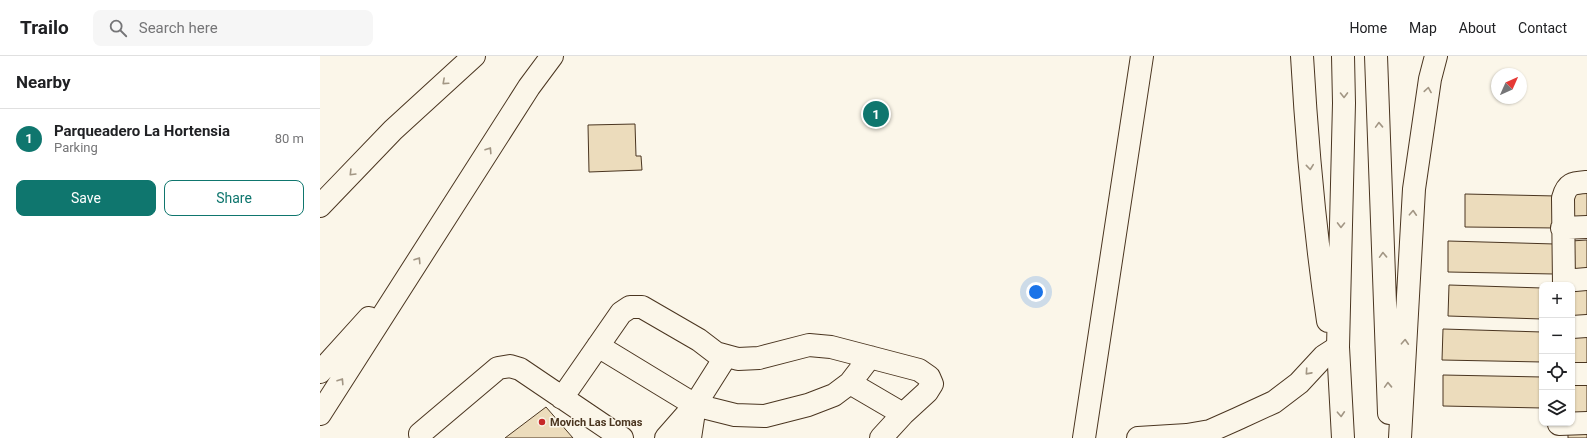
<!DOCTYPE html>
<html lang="en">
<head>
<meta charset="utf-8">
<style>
  :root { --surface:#fff; --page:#f6f6f6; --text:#202124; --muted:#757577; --line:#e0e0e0; --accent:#0f766e }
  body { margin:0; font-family:Roboto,sans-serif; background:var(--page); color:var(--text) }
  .controls { position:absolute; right:12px; bottom:12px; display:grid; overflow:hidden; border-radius:8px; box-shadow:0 1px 3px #0004 }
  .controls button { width:36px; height:36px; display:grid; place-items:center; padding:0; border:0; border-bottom:1px solid var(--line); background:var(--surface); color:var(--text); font:20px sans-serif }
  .compass { position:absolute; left:1171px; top:12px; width:36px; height:36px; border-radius:50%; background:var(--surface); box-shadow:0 1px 3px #0004; rotate:45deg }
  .you { position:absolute; left:716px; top:236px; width:14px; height:14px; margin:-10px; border:3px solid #fff; border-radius:50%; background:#1a73e8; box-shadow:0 0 0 6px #1a73e833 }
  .badge { display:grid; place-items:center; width:26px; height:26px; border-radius:50%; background:var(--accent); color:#fff; font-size:13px; font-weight:700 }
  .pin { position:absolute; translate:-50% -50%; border:2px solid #fff; box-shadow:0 1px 4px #0006 }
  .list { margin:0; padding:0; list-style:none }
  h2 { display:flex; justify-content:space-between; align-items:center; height:52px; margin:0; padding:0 16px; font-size:17px }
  h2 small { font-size:13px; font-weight:400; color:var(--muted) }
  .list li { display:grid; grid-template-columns:26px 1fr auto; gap:12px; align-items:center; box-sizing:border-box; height:60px; padding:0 16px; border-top:1px solid var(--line) }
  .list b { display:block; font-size:15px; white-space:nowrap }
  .list p { margin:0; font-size:13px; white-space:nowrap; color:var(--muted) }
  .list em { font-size:13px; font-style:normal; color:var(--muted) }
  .actions { display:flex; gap:8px; padding:12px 16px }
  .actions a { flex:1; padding:9px 0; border:1px solid var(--accent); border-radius:8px; text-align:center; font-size:14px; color:var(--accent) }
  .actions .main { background:var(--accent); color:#fff }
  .icon { flex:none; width:22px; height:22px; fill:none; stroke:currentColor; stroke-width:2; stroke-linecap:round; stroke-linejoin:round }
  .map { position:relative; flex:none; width:1267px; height:382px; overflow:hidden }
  header { display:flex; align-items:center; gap:24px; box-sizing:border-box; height:56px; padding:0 20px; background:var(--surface); border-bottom:1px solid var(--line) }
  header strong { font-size:19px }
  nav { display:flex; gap:22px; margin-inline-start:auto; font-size:14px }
  .search { width:280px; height:36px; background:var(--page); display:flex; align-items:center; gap:10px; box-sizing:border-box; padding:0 14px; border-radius:8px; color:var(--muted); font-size:15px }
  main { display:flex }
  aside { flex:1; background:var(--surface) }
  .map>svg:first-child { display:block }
  .building { fill:#ecdcbc; stroke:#4a3520 }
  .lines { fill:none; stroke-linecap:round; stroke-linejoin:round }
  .minor-casing { stroke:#4a3520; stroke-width:24 }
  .major-casing { stroke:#4a3520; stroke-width:24 }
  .minor { stroke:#fbf6e9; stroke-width:22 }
  .major { stroke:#fbf6e9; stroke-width:22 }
  .oneway { stroke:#a29684 }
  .poi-dot { fill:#c62828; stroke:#fbf6e9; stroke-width:1.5 }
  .labels { text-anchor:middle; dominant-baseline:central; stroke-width:3; stroke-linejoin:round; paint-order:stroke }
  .poi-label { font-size:11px; font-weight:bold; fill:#4a3520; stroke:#fbf6e9; text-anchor:start }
</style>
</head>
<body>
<header>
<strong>Trailo</strong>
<div class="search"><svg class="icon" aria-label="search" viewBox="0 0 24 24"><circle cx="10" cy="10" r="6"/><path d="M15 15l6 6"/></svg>Search here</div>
<nav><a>Home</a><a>Map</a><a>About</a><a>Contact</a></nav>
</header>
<main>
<aside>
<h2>Nearby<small></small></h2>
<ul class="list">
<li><span class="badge">1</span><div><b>Parqueadero La Hortensia</b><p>Parking</p></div><em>80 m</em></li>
</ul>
<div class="actions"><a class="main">Save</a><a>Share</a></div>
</aside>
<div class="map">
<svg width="1267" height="382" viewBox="0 0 1267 382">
  <rect width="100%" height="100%" fill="#fbf6e9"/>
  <path class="building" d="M315 68 316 100H321L322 114 269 116 268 69Z
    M1267 135V165L1253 166 1252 136Z
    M1145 138 1236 140V172L1145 171Z
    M1267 184V215L1253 216 1251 185Z
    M1128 185 1235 188 1234 218 1128 216Z
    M1129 229 1222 232V263L1128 260Z
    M1252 232H1267V263H1254Z
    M1123 273 1222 276V306L1122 304Z
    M1252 280H1267V311L1252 312Z
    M1123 319 1222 321V352L1123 350Z
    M1267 326V357L1252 358V327Z
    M226 351 253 382H185Z
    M1267 374V382H1248V375Z"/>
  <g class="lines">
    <defs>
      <path id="minor" d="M1242 172 1267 171
        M1244 225 1267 223
        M1244 229 1243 142C1247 127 1253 127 1267 126
        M1252 271 1267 270
        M278 290 375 349 415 359 445 360 488 349 514 339 530 327 550 301
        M1252 318H1267
        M530 327 583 358
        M242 342 301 257 310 251H322L379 284 396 297 418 303 439 302 489 289 511 291 599 314 609 321 612 328 607 336 583 358 561 382
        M1239 368 1267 367
        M100 378 178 312 190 310 200 313 302 382
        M346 382 375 349 406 300
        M370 382 375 349
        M764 382 822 0
        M818 382 867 379 890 375 917 363 954 346 979 327 1004 300 1018 291"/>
      <path id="major" d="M982 0C987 89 995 177 1008 265
        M1023 0 1024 47 1018 291 1023 382
        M1056 0 1069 357
        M0 150 73 74 154 0
        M0 316 49 262
        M0 358 209 31 232 0
        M1080 382 1094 133 1110 23 1116 0"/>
    </defs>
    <use href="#minor" class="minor-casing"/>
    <use href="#major" class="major-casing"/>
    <use href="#minor" class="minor"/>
    <use href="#major" class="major"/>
  </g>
  <defs><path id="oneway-chevron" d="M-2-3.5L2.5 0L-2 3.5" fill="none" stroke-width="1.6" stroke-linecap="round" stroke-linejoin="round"/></defs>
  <g class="oneway">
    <use href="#oneway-chevron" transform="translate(125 26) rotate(138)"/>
    <use href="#oneway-chevron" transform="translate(1108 34) rotate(-81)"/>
    <use href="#oneway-chevron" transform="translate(1024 39) rotate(89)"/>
    <use href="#oneway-chevron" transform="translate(1059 69) rotate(-92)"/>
    <use href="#oneway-chevron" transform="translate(169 94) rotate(-57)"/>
    <use href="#oneway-chevron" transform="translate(990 111) rotate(84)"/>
    <use href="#oneway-chevron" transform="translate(32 117) rotate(134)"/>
    <use href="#oneway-chevron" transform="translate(1093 157) rotate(-87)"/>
    <use href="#oneway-chevron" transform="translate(1021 169) rotate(91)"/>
    <use href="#oneway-chevron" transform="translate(1063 199) rotate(-92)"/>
    <use href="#oneway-chevron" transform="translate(98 204) rotate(-57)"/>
    <use href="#oneway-chevron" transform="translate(1085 286) rotate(-87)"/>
    <use href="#oneway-chevron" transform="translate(988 316) rotate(132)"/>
    <use href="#oneway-chevron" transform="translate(21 325) rotate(-57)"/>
    <use href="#oneway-chevron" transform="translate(1068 329) rotate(-92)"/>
    <use href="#oneway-chevron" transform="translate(1021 358) rotate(87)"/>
  </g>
  <circle class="poi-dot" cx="222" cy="366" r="4"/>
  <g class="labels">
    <g class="poi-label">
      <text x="230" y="366">Movich Las Lomas</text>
    </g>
  </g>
</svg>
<div class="controls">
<button>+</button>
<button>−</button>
<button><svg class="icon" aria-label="locate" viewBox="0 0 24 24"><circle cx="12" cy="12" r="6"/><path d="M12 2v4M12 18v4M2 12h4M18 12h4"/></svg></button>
<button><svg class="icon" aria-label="layers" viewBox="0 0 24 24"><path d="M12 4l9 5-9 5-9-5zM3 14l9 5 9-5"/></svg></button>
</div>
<svg class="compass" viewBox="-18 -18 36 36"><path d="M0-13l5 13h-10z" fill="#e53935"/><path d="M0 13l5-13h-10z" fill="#757577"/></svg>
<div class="you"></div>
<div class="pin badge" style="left:556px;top:58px">1</div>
</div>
</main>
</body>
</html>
